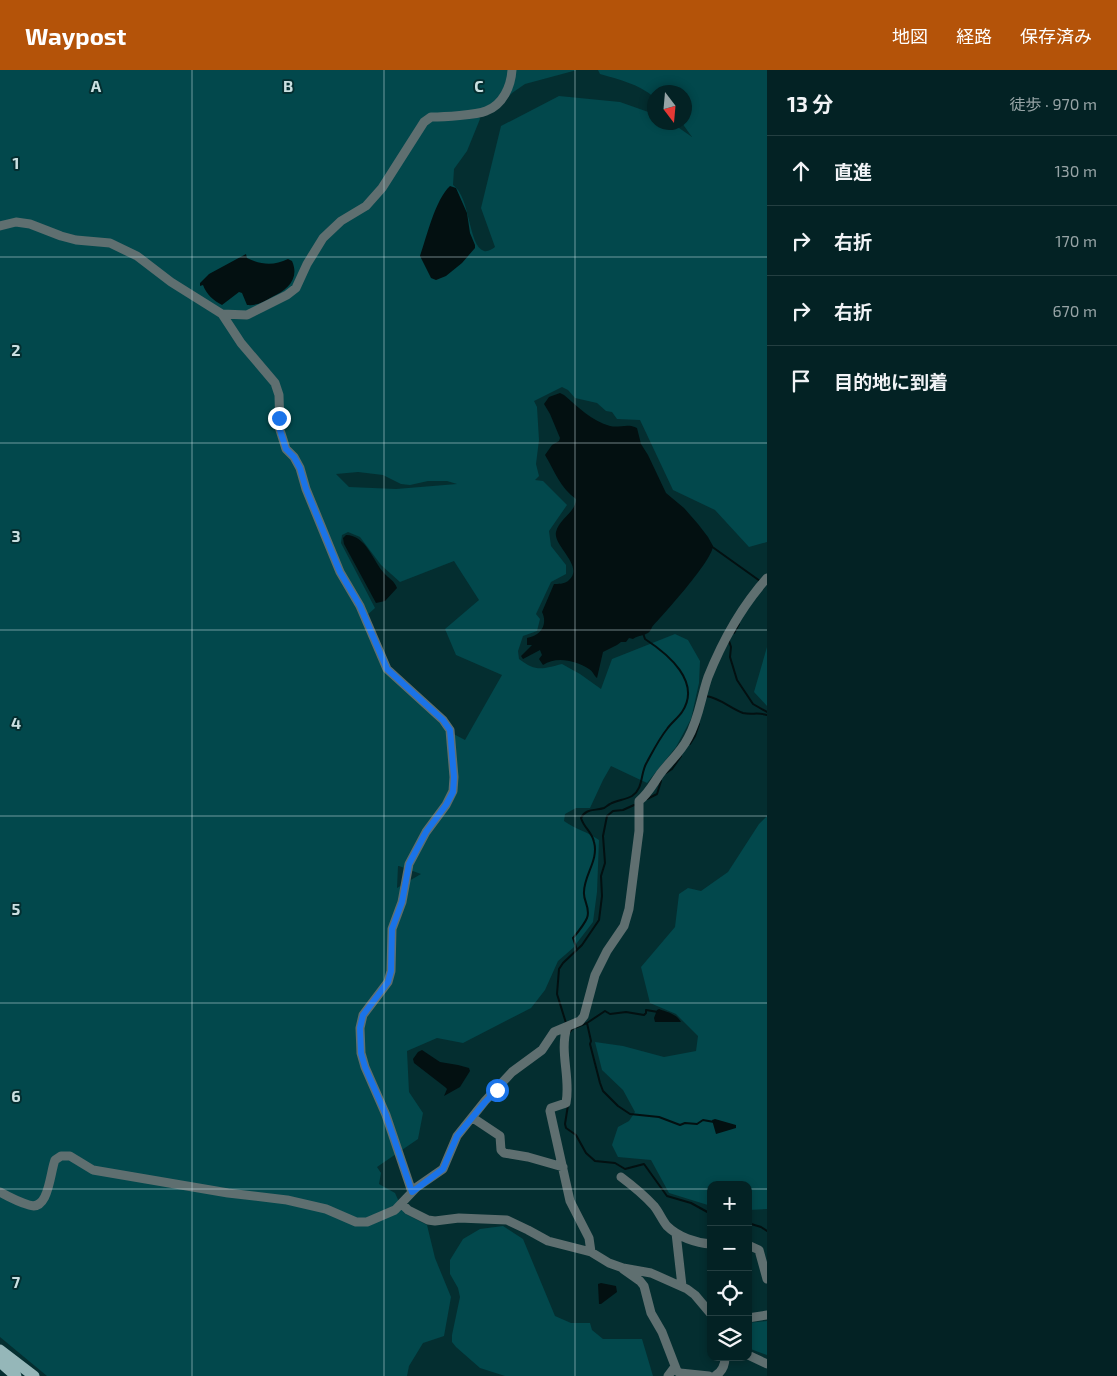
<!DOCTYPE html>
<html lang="ja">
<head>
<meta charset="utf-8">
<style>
  :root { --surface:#032224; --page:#112f31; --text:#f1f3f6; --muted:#97a4a6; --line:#243f41; --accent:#b45309 }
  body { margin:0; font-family:"Exo 2","Noto Sans JP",sans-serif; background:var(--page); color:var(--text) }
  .controls { position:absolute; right:15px; bottom:15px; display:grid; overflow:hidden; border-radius:10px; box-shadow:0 2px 8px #0003 }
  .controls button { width:45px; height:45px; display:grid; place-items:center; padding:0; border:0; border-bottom:1px solid var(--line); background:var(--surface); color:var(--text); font:25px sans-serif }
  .compass { position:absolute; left:647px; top:15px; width:45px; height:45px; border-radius:50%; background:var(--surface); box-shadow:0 2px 8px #0003; rotate:164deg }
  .stop { position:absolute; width:15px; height:15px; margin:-11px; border:4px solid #1a73e8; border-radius:50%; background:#fff }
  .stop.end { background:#1a73e8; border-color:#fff; box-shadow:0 1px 5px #0008 }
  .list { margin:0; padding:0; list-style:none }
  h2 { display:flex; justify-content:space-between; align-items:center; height:65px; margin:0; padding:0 20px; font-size:21px }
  h2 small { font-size:16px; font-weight:400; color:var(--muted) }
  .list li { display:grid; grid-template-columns:32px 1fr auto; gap:15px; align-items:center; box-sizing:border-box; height:70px; padding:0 20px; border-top:1px solid var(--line) }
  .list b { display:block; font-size:19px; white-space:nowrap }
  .list em { font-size:16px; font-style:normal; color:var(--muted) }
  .icon { flex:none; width:28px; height:28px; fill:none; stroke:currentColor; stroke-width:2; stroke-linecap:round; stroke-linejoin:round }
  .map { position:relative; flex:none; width:767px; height:1306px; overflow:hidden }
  header { display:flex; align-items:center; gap:30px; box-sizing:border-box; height:70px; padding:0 25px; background:var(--accent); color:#fff }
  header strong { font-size:24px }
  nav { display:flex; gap:28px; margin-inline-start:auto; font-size:18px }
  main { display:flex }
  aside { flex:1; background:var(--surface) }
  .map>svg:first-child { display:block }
  .green { fill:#02484c; fill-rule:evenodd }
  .water { fill:#031011 }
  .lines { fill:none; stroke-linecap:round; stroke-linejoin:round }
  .stream { stroke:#031011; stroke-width:2 }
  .minor { stroke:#5f6f70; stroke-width:9 }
  .major { stroke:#95b7b9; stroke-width:11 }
  .route { stroke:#1a73e8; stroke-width:6 }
  .grid { fill:none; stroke:#cbe0e1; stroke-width:1; stroke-opacity:0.55 }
  .grid-label { font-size:16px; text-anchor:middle; font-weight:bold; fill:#cbe0e1; stroke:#042e30; stroke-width:4; stroke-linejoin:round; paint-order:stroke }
</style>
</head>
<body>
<header>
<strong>Waypost</strong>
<nav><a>地図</a><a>経路</a><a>保存済み</a></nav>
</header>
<main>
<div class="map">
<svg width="767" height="1306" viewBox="0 0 767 1306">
  <rect width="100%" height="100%" fill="#042e30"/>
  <path class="green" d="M0 0H577L525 14 512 23 494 42 479 46 480 49 467 81 454 99 453 115C471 128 468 176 484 181 488 182 492 179 495 177L481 138 501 56 559 26 620 32 654 44V52L672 53 692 67 682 53 684 52V22H654V27C638 14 621 10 600 4L598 0H767V472L749 477 715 440 673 420 640 350 617 349 612 342 606 341 597 333 575 328 568 320 562 317 534 331 537 337 539 370 536 394 539 406 535 410 543 411 567 435 549 461 551 476 566 495V504L551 512 536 544 540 549 537 561 523 566 518 581 519 589C536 602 542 599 562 594L580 604 601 619 612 589 675 564 688 570 700 591 699 613 691 649 676 677 647 713 611 696 603 710 590 738H576L565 744 564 751C575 759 588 762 599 770L597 822 593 852 573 878 558 891 545 920 531 938 463 973 437 968 407 981 409 1022 423 1043 418 1069 377 1097 381 1103 379 1114 395 1123 404 1143 427 1155 435 1188 451 1227 444 1266 423 1273 409 1296 407 1306H47L0 1267V1127L14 1130 0 1120ZM358 402 383 405 401 414 410 415 428 411H447L457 414 396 419 349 417 336 404ZM348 462 360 467 381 495 400 512 454 491 479 530 445 559 456 585 502 605 465 670 448 661 385 599 363 549 375 538 341 473 342 465ZM398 796H399L421 804 397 818Z
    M767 577V636L754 622Z
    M767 746V1139L748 1140V1115H711V1136L669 1123 651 1090 618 1087 612 1075 618 1057 629 1051 635 1042 623 1020 602 1000 595 972 623 976 664 987 696 981 698 966 676 944 650 933 641 897 675 857 679 824 688 818 701 821 728 802 759 754Z
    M503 1156 523 1169 555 1246 571 1253H590L592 1260 603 1269H642L653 1306H505L480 1298 456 1277 452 1272V1265L460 1227 458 1218 450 1204V1190L463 1169 480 1159Z
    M767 1251V1285L748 1278V1253Z"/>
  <path class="water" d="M450 116 456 118 467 143 470 163 475 175V178L462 193 446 206 436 210 431 208 420 186C427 166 435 130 450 116Z
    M246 184 247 188C261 195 274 196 288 189L292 191C300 209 287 220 272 227 263 232 257 236 247 235L242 223 239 222 222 235C214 231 206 224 203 215L200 216V213L209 204Z
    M560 323 564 325C578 337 592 351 610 356 620 358 628 353 637 358L641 374 648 385 666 423 684 438 698 454 708 467 713 476C712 491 664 544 652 557 649 567 639 564 633 569L629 568 626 572H621L617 575 603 582 597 608C594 606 593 601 589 599 575 590 556 586 543 595L539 589 542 585 540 580 523 589 521 586 532 575H527V568C541 565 548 555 542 542L554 514C558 514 564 514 568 511 586 497 553 476 556 462 559 449 576 442 576 429 561 419 554 400 545 385L552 375 559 371 560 368 550 344 544 334 549 327Z
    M346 465C366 465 373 491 384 503 389 509 394 510 397 518L385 531 376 533 344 474 343 468Z
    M659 939C667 942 677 944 681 952H655L654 948 657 940Z
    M422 980 440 992 458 995 469 998 470 1001 460 1017 444 1026 447 1019 445 1017 414 993 413 989 418 982Z
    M715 1049 736 1055V1058L716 1064 712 1050Z
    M601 1213 616 1216 617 1222 601 1234H599L598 1214Z"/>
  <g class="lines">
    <path class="stream" d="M711 476 760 511
      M734 563 739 554
      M729 571 731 577 730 587 737 610 753 634 767 642
      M706 626C720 628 730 638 743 643 751 645 759 642 767 645
      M690 674 695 666 699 654
      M666 703 672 699 681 686
      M647 729 657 724 661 711
      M577 880 573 868C578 862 584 855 587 848 591 838 583 831 584 822 584 805 599 790 594 772 592 762 584 758 581 748 586 738 595 741 604 738 606 737 608 735 610 734 617 730 625 730 632 726 644 718 640 703 647 692 653 681 659 669 667 659 671 653 678 648 682 642 702 612 668 584 645 569L643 563
      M566 953 557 924 559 899 563 893 582 875 599 850 602 826 601 806 605 793 603 766 607 746 613 741 623 740 634 735
      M587 953 591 971 590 974 600 1013 603 1021 618 1036 630 1044 659 1047 680 1055 685 1053 697 1054 703 1050 714 1052
      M570 962 572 959 587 953 605 941 610 944 626 942 644 945 646 943V940L658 942
      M568 1035 565 1054 566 1058 576 1065 586 1083 595 1091 615 1093 625 1099 644 1094 667 1126 691 1133 711 1144
      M748 1153 761 1157 767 1161"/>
    <path class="minor" d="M0 156 16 152 30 154 61 166 76 170 110 173 137 186 171 212 222 244 247 245 287 225 296 218 307 194 323 168 341 151 366 136 382 118 424 52 431 47C444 47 476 45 486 41 503 35 511 16 512 0
      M222 244 241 273 275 313 279 325 280 360 286 379 294 387 300 398 306 419 340 502 360 536 387 599 443 650 450 660 454 707 453 721 446 735 426 762 409 794 402 832 392 859 391 901 388 912 363 945 360 958 361 983 365 997 386 1045 412 1122
      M567 957C559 982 571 1008 566 1033L551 1038 550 1041 570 1131 589 1168 591 1182
      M473 1048 500 1066 501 1080 504 1083 528 1087 563 1097
      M621 1107C633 1116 644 1125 654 1136 659 1142 662 1150 667 1156 678 1167 696 1173 711 1174
      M0 1122C9 1127 19 1132 29 1135 49 1142 50 1102 55 1090L61 1086H70L93 1100 228 1123 287 1130 326 1139 356 1152H367L395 1140 417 1117 443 1099 457 1066 485 1031 512 1002 542 980 554 962 580 951 584 946 595 905 607 881 624 856 629 839 639 761V731C648 724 653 714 660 704 669 692 681 682 688 668 699 649 701 627 708 607 722 572 742 536 767 508
      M402 1134 408 1140 428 1150 435 1151 459 1148 507 1150 528 1160 548 1171 591 1182 609 1193 623 1198 651 1203 687 1219 695 1225 711 1244
      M676 1163 682 1216
      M748 1175 759 1180 767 1209
      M623 1199 640 1211 644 1216 651 1243 662 1262 677 1301 680 1303 709 1306
      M748 1248 767 1245
      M748 1285 767 1294
      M668 1306 674 1298
      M715 1306C722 1302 725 1295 725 1287"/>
    <path class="major" d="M0 1280 34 1306
      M0 1292 16 1306"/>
  </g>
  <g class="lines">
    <path class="route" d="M279 348 280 360 286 379 294 387 300 398 306 419 340 502 360 536 387 599 443 650 450 660 454 707 453 722 446 735 426 762 409 794 402 832 392 859 391 901 388 912 363 945 360 958 361 983 365 997 386 1045 412 1122 443 1099 457 1066 485 1032 497 1020"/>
  </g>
  <path class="grid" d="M192 0V1306M384 0V1306M575 0V1306M0 187H767M0 373H767M0 560H767M0 746H767M0 933H767M0 1119H711M748 1119H767"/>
  <g class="grid-label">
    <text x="96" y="22">A</text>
    <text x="288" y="22">B</text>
    <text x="479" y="22">C</text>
    <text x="16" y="99">1</text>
    <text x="16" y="286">2</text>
    <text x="16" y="472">3</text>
    <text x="16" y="659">4</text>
    <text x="16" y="845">5</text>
    <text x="16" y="1032">6</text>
    <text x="16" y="1218">7</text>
  </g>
</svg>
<div class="controls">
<button>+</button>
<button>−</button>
<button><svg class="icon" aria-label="locate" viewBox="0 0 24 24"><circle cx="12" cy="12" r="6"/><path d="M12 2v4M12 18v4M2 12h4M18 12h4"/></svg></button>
<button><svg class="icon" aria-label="layers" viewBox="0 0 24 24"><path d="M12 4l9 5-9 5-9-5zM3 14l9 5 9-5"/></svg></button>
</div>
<svg class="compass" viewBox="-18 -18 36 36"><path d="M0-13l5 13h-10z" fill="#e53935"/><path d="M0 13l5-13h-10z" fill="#97a4a6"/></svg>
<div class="stop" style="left:497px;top:1020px"></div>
<div class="stop end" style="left:279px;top:348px"></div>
</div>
<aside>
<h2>13 分<small>徒歩 · 970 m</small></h2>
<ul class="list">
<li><svg class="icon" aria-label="ahead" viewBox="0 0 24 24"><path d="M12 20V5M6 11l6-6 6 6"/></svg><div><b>直進</b></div><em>130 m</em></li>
<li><svg class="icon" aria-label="right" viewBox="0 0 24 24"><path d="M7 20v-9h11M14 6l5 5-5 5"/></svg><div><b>右折</b></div><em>170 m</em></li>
<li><svg class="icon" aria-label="right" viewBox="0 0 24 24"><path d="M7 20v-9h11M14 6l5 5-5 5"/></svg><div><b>右折</b></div><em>670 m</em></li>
<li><svg class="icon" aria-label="arrive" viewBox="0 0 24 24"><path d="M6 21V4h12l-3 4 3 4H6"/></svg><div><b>目的地に到着</b></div></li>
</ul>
</aside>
</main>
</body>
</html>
